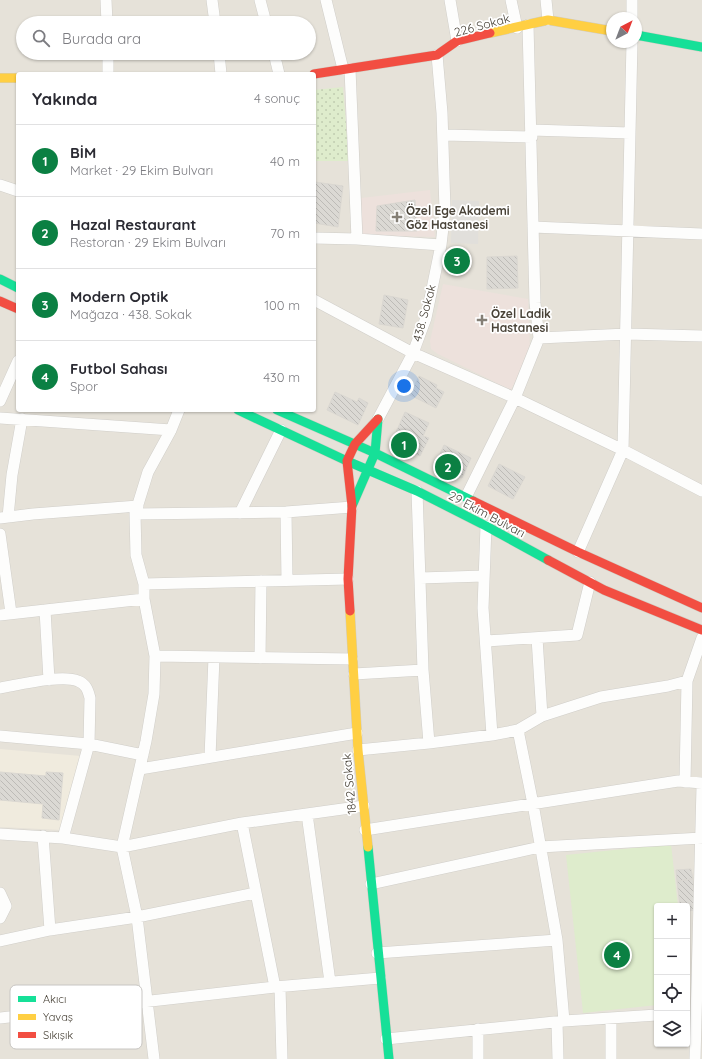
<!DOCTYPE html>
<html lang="tr">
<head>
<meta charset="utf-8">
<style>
  :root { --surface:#fff; --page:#f7f7f7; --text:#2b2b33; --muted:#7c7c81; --line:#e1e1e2; --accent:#0b8043 }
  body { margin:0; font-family:Quicksand,sans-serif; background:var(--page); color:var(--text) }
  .controls { position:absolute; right:12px; bottom:12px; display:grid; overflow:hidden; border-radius:4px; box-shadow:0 1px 3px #0004 }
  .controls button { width:36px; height:36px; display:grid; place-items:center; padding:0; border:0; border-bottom:1px solid var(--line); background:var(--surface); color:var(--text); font:20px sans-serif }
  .compass { position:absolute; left:606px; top:12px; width:36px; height:36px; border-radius:50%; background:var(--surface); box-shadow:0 1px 3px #0004; rotate:42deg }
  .you { position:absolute; left:404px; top:386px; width:14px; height:14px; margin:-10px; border:3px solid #fff; border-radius:50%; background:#1a73e8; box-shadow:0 0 0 6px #1a73e833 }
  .badge { display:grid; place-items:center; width:26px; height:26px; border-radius:50%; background:var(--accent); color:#fff; font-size:13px; font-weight:700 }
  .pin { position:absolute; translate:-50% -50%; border:2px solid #fff; box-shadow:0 1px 4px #0006 }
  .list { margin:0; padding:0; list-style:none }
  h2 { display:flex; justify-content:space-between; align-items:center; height:52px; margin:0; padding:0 16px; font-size:17px }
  h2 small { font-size:13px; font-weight:400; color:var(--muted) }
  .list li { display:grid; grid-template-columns:26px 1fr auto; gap:12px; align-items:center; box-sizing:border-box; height:72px; padding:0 16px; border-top:1px solid var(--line) }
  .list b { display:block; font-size:15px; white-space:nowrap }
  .list p { margin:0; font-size:13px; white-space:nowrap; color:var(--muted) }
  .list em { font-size:13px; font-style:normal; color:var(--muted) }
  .icon { flex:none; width:22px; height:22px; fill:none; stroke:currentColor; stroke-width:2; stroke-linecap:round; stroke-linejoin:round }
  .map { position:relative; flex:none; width:702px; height:1059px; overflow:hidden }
  .search { position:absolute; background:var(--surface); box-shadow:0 1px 3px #0004; left:16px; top:16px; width:300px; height:44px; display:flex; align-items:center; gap:10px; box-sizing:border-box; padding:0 14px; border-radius:22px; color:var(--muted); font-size:15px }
  .panel { position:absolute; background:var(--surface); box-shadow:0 1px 3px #0004; left:16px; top:72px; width:300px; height:340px; border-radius:4px }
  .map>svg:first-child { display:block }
  .residential { fill:#e6e2d9; fill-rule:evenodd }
  .education { fill:#f0ebde }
  .medical { fill:#ede1dc }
  .grass { fill:url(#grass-dots) }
  .garden { fill:#deeccc }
  .parking { fill:#e1dfdb }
  .building { fill:url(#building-back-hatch); stroke:#dad7d1 }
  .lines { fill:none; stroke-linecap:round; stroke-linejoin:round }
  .street-casing { stroke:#d0cec9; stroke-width:12 }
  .fast-casing { stroke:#d1cdc3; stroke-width:10 }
  .slow-casing { stroke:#d1cdc3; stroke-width:10 }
  .jam-casing { stroke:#d1cdc3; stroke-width:10 }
  .street { stroke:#fdfdfc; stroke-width:11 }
  .fast { stroke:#16e098; stroke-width:9 }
  .slow { stroke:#ffcf43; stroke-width:9 }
  .jam { stroke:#f24e42; stroke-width:9 }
  .poi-dot { fill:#847f76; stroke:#fff; stroke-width:1.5 }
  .labels { text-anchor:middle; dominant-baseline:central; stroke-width:3.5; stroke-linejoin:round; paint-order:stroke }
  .street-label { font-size:12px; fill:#484237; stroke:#fff }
  .poi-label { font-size:12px; font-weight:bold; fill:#484237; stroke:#fff; text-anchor:start }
  .key { fill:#fff; stroke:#c8c6c3; stroke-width:1 }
  .key-label { font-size:11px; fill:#484237 }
</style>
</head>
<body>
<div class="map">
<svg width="702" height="1059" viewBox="0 0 702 1059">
  <defs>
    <pattern id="grass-dots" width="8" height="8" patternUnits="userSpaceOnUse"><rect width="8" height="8" fill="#deeccc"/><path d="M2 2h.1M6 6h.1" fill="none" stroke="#c0ccb0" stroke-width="1.8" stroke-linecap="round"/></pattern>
    <pattern id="building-back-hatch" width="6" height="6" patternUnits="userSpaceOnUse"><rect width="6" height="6" fill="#dbd9d4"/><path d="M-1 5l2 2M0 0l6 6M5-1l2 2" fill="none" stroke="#bdbbb7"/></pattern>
  </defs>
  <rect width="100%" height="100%" fill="#f2f0ec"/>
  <path class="residential" d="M0 0H702V1059H0ZM612 18H636V42H612ZM23 23H309V53H23ZM18 74H314V410H18ZM657 906H687V1044H657Z"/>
  <path class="education" d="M0 749 81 756 61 830 0 827Z"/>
  <path class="medical" d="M430 190 435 237 362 235 361 198Z
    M443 284 528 299 530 351 511 390 438 354 431 349 430 341Z"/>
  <path class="grass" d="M343 87 349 161H314V90Z"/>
  <path class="garden" d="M671 844 678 906H657V1005L583 1013 566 855Z"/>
  <path class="parking" d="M452 200 479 201 478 244 451 243Z"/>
  <path class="building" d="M315 182 343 186 338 227 314 223V191Z
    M415 200 417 231H376L377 206Z
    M457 253 469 255 465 272 454 270Z
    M517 256 518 288 487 289V257Z
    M384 295 408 300 403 328 379 324Z
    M419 376 437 385 436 388 444 392 436 408 410 395Z
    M335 392 357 402 359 398 368 403 358 425 327 410Z
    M405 412 429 423 423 436 429 438 420 456 394 444 393 439Z
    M444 445 471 458 462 478 435 465Z
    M499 464 525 477 513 499 488 486Z
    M0 772 46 776V772L63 773 59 820 42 818 43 804 0 800Z
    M691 869 693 879 677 881 676 870Z
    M693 879 696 910 687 911V906H680L677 881Z"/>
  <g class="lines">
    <defs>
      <path id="street" d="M106 0 107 23
        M212 0 215 23
        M260 0 266 23
        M326 0 343 69
        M450 0 457 41
        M511 0 517 28
        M546 0 548 20
        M632 0V18
        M108 53V74
        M219 53 221 74
        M274 53 279 74
        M350 69 357 239
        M531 130 630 133
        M443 135 532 137
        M0 185 18 191
        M533 227 702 234
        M314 238 357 239 441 245
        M314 300 413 353 515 398 623 450 702 491
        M539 338 627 334 702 336
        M0 401 18 361
        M0 418 171 430
        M378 419 413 353 426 318 441 245 445 210 442 113 437 55
        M417 491 423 670 429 743
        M466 497 515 398 539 338 535 303 528 25
        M286 512 287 580
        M240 513 281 430
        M135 514 286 512 352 507
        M8 517 12 475 22 419
        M0 518 33 514 138 506
        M486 526 483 608 492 735
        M0 534 11 613
        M578 552 623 450 632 42
        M420 578 484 576
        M144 584 348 579
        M45 610 49 680
        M0 615 144 599
        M537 638 542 716
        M486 641 577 635 590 582
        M155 656 352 659
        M260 658 261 581
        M354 674 423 670
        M0 688C18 685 62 674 78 681 86 684 88 690 90 698L89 744 63 838
        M518 730 533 804 557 940 564 1021
        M0 736 89 744 143 755
        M358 750 429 743 492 735 518 730 542 716 601 697 668 686 687 681 702 638
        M210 757 214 657
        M140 769 357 733
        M685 782 687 681
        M307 814 330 982
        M242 823 275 987
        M365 830 678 781 702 783
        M0 834 63 838 122 847 242 823 364 806
        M43 836 50 930
        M371 884 540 847 702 838
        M0 893 6 906 0 918
        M0 941 50 930 137 917 256 893
        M377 953 557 940
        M280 987 282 1059
        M0 1018 275 987 380 978
        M557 1022 558 1059
        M478 1029V1059
        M386 1039 564 1021 657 1015
        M154 1059 137 917 122 847 146 741 154 694 155 656 144 599V584L136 555 135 514 148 472 171 430 179 410
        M611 1059V1018
        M695 1059 702 787"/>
      <path id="fast" d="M636 35 702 47
        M0 279 18 288
        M238 410 347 461 417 491 486 526 548 560
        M277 410 375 453 473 501
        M352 506 375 453 378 419
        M368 847 389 1059"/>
      <path id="slow" d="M490 33 548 20 612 31
        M0 78H18
        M350 611 358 750 368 847"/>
      <path id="jam" d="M314 74 437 55 457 41 490 33
        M0 301 18 309
        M473 501 578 552 702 608
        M548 560 604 590 702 630
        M350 611 348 579 352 506 347 461 355 444 378 419"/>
    </defs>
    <use href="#street" class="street-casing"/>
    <use href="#fast" class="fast-casing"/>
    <use href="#slow" class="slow-casing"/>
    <use href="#jam" class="jam-casing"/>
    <use href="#street" class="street"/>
    <use href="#fast" class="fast"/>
    <use href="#slow" class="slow"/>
    <use href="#jam" class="jam"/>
  </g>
  <g class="poi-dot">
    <path d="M395 211h4v4h4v4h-4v4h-4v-4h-4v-4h4z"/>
    <path d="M480 314h4v4h4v4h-4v4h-4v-4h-4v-4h4z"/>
  </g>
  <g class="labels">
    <g class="street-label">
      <text transform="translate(482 25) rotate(-15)">226 Sokak</text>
      <text transform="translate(424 313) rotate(-75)">438. Sokak</text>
      <text transform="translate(487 514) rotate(28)">29 Ekim Bulvarı</text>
      <text transform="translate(349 784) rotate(-95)">1842 Sokak</text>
    </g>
    <g class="poi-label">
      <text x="406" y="210">Özel Ege Akademi<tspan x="406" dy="14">Göz Hastanesi</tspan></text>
      <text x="491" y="313">Özel Ladik<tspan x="491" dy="14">Hastanesi</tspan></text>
    </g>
  </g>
  <rect x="10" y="985" width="132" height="64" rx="6" class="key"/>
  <rect x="18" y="996" width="18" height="6" fill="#16e098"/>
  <rect x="18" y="1014" width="18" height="6" fill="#ffcf43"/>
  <rect x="18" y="1032" width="18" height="6" fill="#f24e42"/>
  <g class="key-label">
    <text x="43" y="1003">Akıcı</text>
    <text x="43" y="1021">Yavaş</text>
    <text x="43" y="1039">Sıkışık</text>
  </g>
</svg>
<div class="controls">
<button>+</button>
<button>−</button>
<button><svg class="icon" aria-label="locate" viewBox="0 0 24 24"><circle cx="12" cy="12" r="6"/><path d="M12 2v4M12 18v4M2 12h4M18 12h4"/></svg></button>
<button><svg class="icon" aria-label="layers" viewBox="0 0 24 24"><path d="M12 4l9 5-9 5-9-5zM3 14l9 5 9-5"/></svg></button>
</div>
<svg class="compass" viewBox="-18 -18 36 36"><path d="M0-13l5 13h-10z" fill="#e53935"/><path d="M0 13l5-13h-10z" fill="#7c7c81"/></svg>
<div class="you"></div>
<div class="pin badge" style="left:404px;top:445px">1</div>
<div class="pin badge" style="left:448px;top:467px">2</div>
<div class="pin badge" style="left:457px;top:261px">3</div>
<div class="pin badge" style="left:617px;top:955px">4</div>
<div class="search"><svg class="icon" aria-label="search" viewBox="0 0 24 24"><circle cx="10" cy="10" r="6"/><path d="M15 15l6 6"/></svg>Burada ara</div>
<section class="panel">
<h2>Yakında<small>4 sonuç</small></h2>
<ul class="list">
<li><span class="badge">1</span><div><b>BİM</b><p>Market · 29 Ekim Bulvarı</p></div><em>40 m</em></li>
<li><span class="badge">2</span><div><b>Hazal Restaurant</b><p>Restoran · 29 Ekim Bulvarı</p></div><em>70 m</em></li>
<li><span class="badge">3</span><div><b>Modern Optik</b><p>Mağaza · 438. Sokak</p></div><em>100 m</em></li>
<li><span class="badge">4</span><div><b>Futbol Sahası</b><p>Spor</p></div><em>430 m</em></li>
</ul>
</section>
</div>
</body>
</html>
